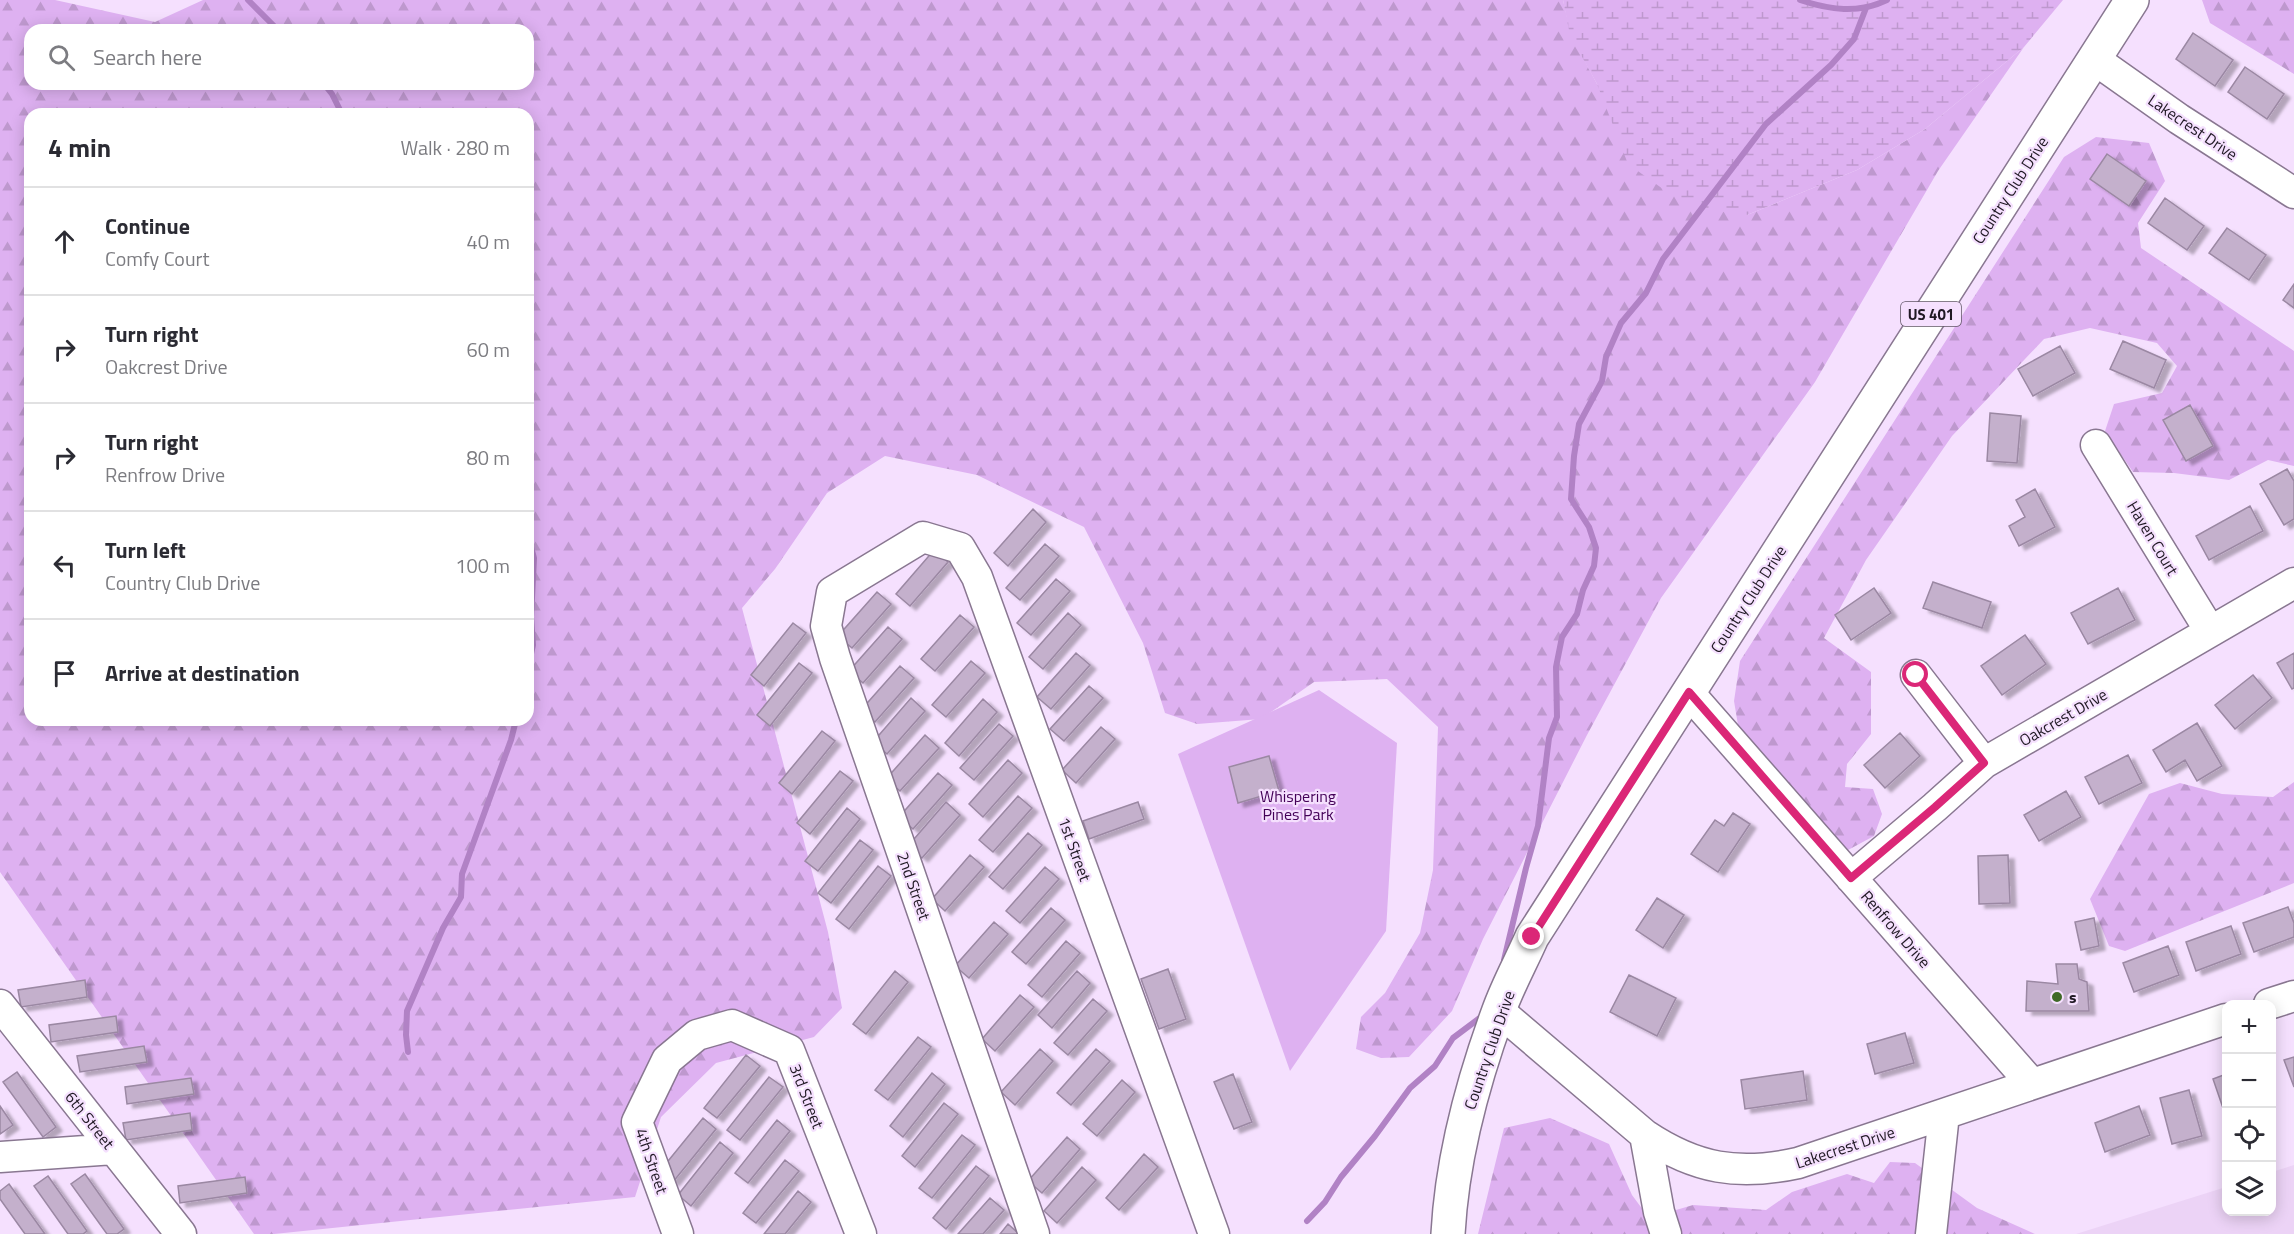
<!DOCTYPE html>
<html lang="en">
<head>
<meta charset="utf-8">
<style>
  :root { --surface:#fff; --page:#f2f2f3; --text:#2b2b33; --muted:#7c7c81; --line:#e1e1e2 }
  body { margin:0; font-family:"Titillium Web",sans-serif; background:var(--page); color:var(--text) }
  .controls { position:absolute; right:18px; bottom:18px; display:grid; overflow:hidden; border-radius:12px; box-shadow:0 3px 15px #0003 }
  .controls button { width:54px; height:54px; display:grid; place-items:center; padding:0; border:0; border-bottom:2px solid var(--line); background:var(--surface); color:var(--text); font:30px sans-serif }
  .stop { position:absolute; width:18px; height:18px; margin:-14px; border:4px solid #db2777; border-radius:50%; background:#fff }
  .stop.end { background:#db2777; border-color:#fff; box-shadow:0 2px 6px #0008 }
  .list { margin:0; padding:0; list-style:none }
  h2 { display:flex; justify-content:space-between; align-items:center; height:78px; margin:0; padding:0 24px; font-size:26px }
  h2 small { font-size:20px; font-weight:400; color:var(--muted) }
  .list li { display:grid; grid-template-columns:39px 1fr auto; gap:18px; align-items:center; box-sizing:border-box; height:108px; padding:0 24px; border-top:2px solid var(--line) }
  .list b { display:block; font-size:22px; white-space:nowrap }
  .list p { margin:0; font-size:20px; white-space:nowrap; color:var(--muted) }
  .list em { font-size:20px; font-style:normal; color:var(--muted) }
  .icon { flex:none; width:33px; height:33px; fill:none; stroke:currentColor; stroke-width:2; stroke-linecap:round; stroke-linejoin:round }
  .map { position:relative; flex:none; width:2294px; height:1234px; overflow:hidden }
  .search { position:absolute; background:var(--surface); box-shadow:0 3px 15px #0003; left:24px; top:24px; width:510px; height:66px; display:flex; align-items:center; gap:15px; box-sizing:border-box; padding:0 21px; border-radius:18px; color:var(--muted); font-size:22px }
  .panel { position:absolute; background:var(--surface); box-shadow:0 3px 15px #0003; left:24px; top:108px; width:510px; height:618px; border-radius:18px }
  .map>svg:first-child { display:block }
  .built { fill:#ecd3f6 }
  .forest { fill:url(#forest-firs); fill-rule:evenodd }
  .wetland { fill:url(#wetland-marsh) }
  .park { fill:#deb1f1 }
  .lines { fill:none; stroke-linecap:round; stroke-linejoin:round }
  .stream { stroke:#b182c5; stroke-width:6 }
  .building { fill:#c4b0cc; stroke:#9b88a3; stroke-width:1.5; filter:url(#shadow) }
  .minor-casing { stroke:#897791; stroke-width:33 }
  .major-casing { stroke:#897791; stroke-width:36 }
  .minor { stroke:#fff; stroke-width:30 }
  .major { stroke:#fff; stroke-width:33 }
  .route { stroke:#db2777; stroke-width:8 }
  .poi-dot { fill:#3f6926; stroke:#f5e0fe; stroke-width:2 }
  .labels { text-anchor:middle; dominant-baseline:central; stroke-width:4.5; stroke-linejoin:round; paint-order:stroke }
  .shield { fill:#f5e0fe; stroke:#605565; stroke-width:1.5 }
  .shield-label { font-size:15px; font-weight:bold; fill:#201924 }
  .street-label { font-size:16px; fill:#201924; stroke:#f5e0fe }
  .park-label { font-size:16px; fill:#430157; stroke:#f5e0fe }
  .poi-label { font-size:16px; font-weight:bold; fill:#201924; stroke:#f5e0fe; text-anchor:start }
</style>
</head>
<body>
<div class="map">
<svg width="2294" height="1234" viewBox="0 0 2294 1234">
  <defs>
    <pattern id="forest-firs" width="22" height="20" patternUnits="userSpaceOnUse" patternTransform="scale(1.5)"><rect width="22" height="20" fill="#deb1f1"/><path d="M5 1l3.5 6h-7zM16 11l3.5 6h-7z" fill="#be98ce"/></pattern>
    <pattern id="wetland-marsh" width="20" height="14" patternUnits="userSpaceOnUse" patternTransform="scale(1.5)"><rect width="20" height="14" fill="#deb1f1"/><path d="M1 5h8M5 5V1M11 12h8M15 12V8" fill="none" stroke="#be98ce"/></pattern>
    <filter id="shadow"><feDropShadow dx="6" dy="4" stdDeviation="1.5" flood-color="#0004"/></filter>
  </defs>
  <rect width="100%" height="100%" fill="#f5e0fe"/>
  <path class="built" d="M2294 1165V1234H2076L2226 1187V1212H2272V1172Z"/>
  <path class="forest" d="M0 0H55L155 22 203 0H1563L1571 35 1597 84 1747 215 1857 170 1925 129 2024 47 1938 171 1815 382 1661 598 1587 735 1483 939 1452 1011 1409 1057 1381 1058 1356 1049 1361 1017 1385 993 1420 933 1433 870 1438 727 1387 679 1314 682 1261 719 1197 724 1165 713 1143 643 1084 527 977 475 885 456 827 493 775 569 742 608 828 932 842 1008 814 1037 716 1063 661 1117 635 1197 274 1234H254L0 872ZM30 30H528V84H30ZM30 114H528V720H30Z
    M2202 0H2294V74L2210 23Z
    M2096 137 2149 143 2165 181 2138 223 2141 248 2294 351V466L2268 460 2229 480 2174 473 2133 472 2105 431 2114 404 2162 393 2177 366 2157 343 2090 328 2044 339 1952 436 1866 560 1824 638 1871 672V734L1847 764 1845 787 1873 789 1882 814 1874 836 1848 850 1826 832 1738 725 1734 701 1740 661 2064 157Z
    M2294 782V883L2125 951 2109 946 2090 899 2149 794 2180 783 2222 794 2273 797Z
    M1550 1118 1609 1144 1632 1195 1649 1218 1693 1205 1766 1210 1792 1192 1847 1174 1874 1183 1890 1162 1915 1163 1977 1208 2035 1234H1478L1504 1128Z"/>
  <path class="wetland" d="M1563 0H2063L2024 47 1925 129 1857 170 1747 215 1712 210 1670 194 1628 164 1597 84 1570 35Z"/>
  <path class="park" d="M1319 690 1397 743 1386 931 1290 1071 1178 754Z"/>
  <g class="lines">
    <path class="stream" d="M248 0 278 30
      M1800 0C1830 10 1858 14 1887 0
      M324 84 332 94 342 114
      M528 536 534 558 531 617 533 645 528 667
      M1504 960 1526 868 1538 826 1549 738 1557 717 1556 667 1562 637 1577 614 1583 590 1594 566 1596 548 1589 527 1571 499 1574 456 1579 424 1602 381 1606 357 1621 323 1646 293 1663 259 1766 124 1831 65 1854 39 1866 8
      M408 1052 406 1035 407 1011 443 928 461 897 462 874 511 740 516 720
      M1307 1221 1325 1202 1341 1177 1375 1136 1410 1088 1435 1066 1453 1038 1485 1014"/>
  </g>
  <path class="building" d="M2193 33 2233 60 2215 86 2176 59Z
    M2245 67 2284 94 2267 119 2228 92Z
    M2107 154 2146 181 2129 206 2090 179Z
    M2165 198 2204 226 2187 250 2148 223Z
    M2227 228 2266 255 2249 280 2209 253Z
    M2294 284V308L2283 300Z
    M2123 341 2166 360 2154 388 2110 369Z
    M2060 346 2075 373 2033 396 2018 369Z
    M2190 405 2213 446 2186 461 2163 420Z
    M1990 413 2021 416 2017 463 1987 461Z
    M2287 469 2294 481V519L2284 525 2260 484Z
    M2035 489 2055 527 2019 546 2009 526 2025 517 2016 500Z
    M2250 506 2263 531 2209 560 2196 536Z
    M1033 509 1046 522 1008 566 994 553Z
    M1045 544 1059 556 1020 600 1006 588Z
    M934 550 948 562 910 606 896 594Z
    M1056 579 1070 591 1031 635 1017 623Z
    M1933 582 1991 602 1982 628 1923 608Z
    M1874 588 1891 613 1851 640 1835 615Z
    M2118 588 2135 620 2088 644 2071 613Z
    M877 592 891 604 852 648 838 636Z
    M1068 613 1081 625 1043 669 1029 657Z
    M960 615 974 627 935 671 921 659Z
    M793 623 806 633 764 686 751 675Z
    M888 627 902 639 863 683 849 671Z
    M2025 635 2046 664 2002 695 1981 666Z
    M1076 653 1090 665 1051 709 1037 697Z
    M2294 653V688L2292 689 2277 663Z
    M971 661 985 673 946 717 932 705Z
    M799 663 812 673 770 726 757 715Z
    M900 666 914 678 875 722 861 710Z
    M2253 675 2272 698 2235 729 2215 705Z
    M1089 686 1103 698 1064 741 1050 729Z
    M911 698 925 711 887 754 873 742Z
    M983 699 997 712 959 756 945 743Z
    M2197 723 2222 766 2197 781 2185 760 2166 772 2153 750Z
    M999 724 1013 736 974 780 960 768Z
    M1101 727 1115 739 1076 783 1062 770Z
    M822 731 835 741 792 794 779 783Z
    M1900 733 1920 756 1885 788 1864 765Z
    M925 735 939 748 900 791 886 779Z
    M2128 755 2142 783 2099 804 2085 777Z
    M1269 756 1279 791 1238 803 1229 767Z
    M1008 760 1022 773 983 817 969 804Z
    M840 771 853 781 810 834 797 823Z
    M938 773 952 785 913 829 899 817Z
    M2066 791 2081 817 2039 841 2024 815Z
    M1018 796 1032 808 993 852 979 840Z
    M946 802 960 815 922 858 908 846Z
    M1138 802 1144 819 1089 839 1083 821Z
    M847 808 860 819 818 871 805 861Z
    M1733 813 1750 824 1718 872 1691 854 1715 820 1724 826Z
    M1028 833 1042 845 1003 889 989 877Z
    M860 840 873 850 831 903 818 893Z
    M970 855 984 867 945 911 932 899Z
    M2008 855 2010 903 1979 904 1978 856Z
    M878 866 891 876 849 929 836 919Z
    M1045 867 1059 879 1020 923 1006 911Z
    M1657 898 1684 915 1663 948 1636 930Z
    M2288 907 2294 923V937L2254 952 2243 923Z
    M1051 908 1065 920 1026 964 1012 952Z
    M2094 918 2099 946 2081 950 2075 922Z
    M994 922 1008 934 969 978 955 966Z
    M2231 926 2241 954 2196 971 2186 942Z
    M1066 941 1080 953 1042 997 1028 985Z
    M2168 946 2179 975 2134 992 2123 963Z
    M2056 964H2077L2079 979 2087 982 2089 1011H2026L2027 981 2058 984Z
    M1168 969 1186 1019 1159 1029 1141 979Z
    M895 971 908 982 866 1034 853 1024Z
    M1077 971 1090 983 1052 1028 1038 1015Z
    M1629 975 1676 998 1657 1036 1610 1012Z
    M85 980 87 997 21 1007 18 990Z
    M1020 995 1034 1007 995 1051 982 1039Z
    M1093 999 1107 1011 1068 1055 1054 1043Z
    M116 1016 118 1032 51 1042 49 1025Z
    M1905 1033 1914 1063 1875 1074 1867 1044Z
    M918 1037 931 1047 888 1100 875 1090Z
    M144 1046 147 1062 80 1072 77 1056Z
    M1040 1049 1053 1061 1015 1105 1001 1092Z
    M1096 1049 1110 1061 1071 1105 1057 1093Z
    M746 1055 760 1066 717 1118 704 1108Z
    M2294 1057V1087L2284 1060Z
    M1803 1071 1807 1100 1745 1109 1741 1080Z
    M17 1072 56 1127 43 1137 3 1082Z
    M932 1073 945 1084 903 1137 890 1126Z
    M1233 1074 1252 1122 1234 1129 1214 1082Z
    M2226 1074V1106L2223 1108 2213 1079Z
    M769 1077 783 1087 740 1140 727 1130Z
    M191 1078 194 1094 127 1104 125 1087Z
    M1122 1080 1135 1092 1097 1136 1083 1124Z
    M2189 1090 2202 1136 2172 1144 2160 1098Z
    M944 1103 958 1114 915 1167 902 1156Z
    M0 1106 13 1125 0 1134Z
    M2139 1106 2150 1135 2105 1152 2095 1123Z
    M190 1113 192 1130 126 1140 123 1123Z
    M703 1118 716 1129 673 1182 660 1171Z
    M777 1120 790 1131 748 1183 735 1173Z
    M962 1135 975 1145 932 1198 919 1188Z
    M1067 1137 1080 1149 1042 1193 1028 1181Z
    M720 1142 733 1153 691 1206 678 1195Z
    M1144 1154 1158 1167 1119 1210 1106 1198Z
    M785 1160 799 1171 756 1223 743 1213Z
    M976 1166 989 1176 946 1229 933 1218Z
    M1082 1167 1096 1180 1057 1223 1044 1211Z
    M85 1174 124 1229 117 1234H107L71 1184Z
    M48 1176 87 1231 83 1234H68L34 1186Z
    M245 1177 247 1193 180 1203 178 1186Z
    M9 1184 45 1234H25L0 1199V1191Z
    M798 1191 811 1202 785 1234H764Z
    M990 1198 1004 1210 983 1234H958Z
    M1008 1224 1019 1234H1000Z"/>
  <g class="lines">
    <defs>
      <path id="minor" d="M2094 59 2179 119 2294 193
        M2096 445 2210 631
        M1916 675 1984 763
        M1688 692 2032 1084
        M1851 878 1935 807 1984 763 2294 583
        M2269 1004 2294 996
        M0 1005 181 1234
        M1499 1011 1645 1135C1696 1169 1738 1176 1798 1163L2226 1019
        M1645 1135 1659 1212 1666 1234
        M0 1157 114 1149
        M678 1234 637 1122 667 1060 697 1035 732 1025 789 1050 861 1234
        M1034 1234 835 658 826 626 832 592 923 537 960 548 977 577 1214 1234
        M1931 1234 1944 1114"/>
      <path id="major" d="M1448 1234C1452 1159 1472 1084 1498 1013 1507 987 1521 962 1532 937L2132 0"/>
    </defs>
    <use href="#minor" class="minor-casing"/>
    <use href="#major" class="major-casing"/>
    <use href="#minor" class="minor"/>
    <use href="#major" class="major"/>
  </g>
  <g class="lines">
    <path class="route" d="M1532 937 1689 692 1851 878 1935 807 1984 763 1916 675"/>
  </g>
  <circle class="poi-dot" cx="2057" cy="997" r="6"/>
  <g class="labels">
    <rect class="shield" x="1901" y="302" width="60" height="24" rx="4.5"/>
    <g class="shield-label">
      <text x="1931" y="314">US 401</text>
    </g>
    <g class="street-label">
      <text transform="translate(2193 127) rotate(34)">Lakecrest Drive</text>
      <text transform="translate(2010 190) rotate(-57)">Country Club Drive</text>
      <text transform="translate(2153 538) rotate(59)">Haven Court</text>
      <text transform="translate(1748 599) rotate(-57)">Country Club Drive</text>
      <text transform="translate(2063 717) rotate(-30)">Oakcrest Drive</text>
      <text transform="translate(1075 849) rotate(70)">1st Street</text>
      <text transform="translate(914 886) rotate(71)">2nd Street</text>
      <text transform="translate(1896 929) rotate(49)">Renfrow Drive</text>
      <text transform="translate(1489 1050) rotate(-71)">Country Club Drive</text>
      <text transform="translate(807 1096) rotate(69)">3rd Street</text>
      <text transform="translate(90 1120) rotate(52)">6th Street</text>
      <text transform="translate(1845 1147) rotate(-18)">Lakecrest Drive</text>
      <text transform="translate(652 1161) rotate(71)">4th Street</text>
    </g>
    <g class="park-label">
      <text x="1298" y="796">Whispering<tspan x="1298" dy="18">Pines Park</tspan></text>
    </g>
    <g class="poi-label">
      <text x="2069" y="997">s</text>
    </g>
  </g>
</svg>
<div class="controls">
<button>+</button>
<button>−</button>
<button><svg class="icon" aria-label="locate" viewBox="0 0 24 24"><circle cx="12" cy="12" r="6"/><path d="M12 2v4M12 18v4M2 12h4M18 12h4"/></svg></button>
<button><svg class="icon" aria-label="layers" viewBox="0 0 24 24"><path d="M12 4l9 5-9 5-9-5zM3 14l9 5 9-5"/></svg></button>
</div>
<div class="stop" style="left:1916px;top:675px"></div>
<div class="stop end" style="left:1532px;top:937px"></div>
<div class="search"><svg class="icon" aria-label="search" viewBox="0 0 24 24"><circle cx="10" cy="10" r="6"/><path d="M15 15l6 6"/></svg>Search here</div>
<section class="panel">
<h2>4 min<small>Walk · 280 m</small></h2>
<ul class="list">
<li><svg class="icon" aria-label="ahead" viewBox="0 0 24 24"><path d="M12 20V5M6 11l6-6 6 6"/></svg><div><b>Continue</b><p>Comfy Court</p></div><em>40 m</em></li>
<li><svg class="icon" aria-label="right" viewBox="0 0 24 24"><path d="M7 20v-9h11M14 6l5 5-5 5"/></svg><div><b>Turn right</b><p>Oakcrest Drive</p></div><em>60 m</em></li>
<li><svg class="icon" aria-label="right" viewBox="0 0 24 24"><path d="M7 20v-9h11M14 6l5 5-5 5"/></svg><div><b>Turn right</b><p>Renfrow Drive</p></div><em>80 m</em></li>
<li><svg class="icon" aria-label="left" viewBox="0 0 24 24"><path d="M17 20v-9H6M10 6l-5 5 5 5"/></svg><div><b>Turn left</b><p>Country Club Drive</p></div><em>100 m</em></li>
<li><svg class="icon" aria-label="arrive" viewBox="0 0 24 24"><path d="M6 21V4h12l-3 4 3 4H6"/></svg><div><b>Arrive at destination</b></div></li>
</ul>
</section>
</div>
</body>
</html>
